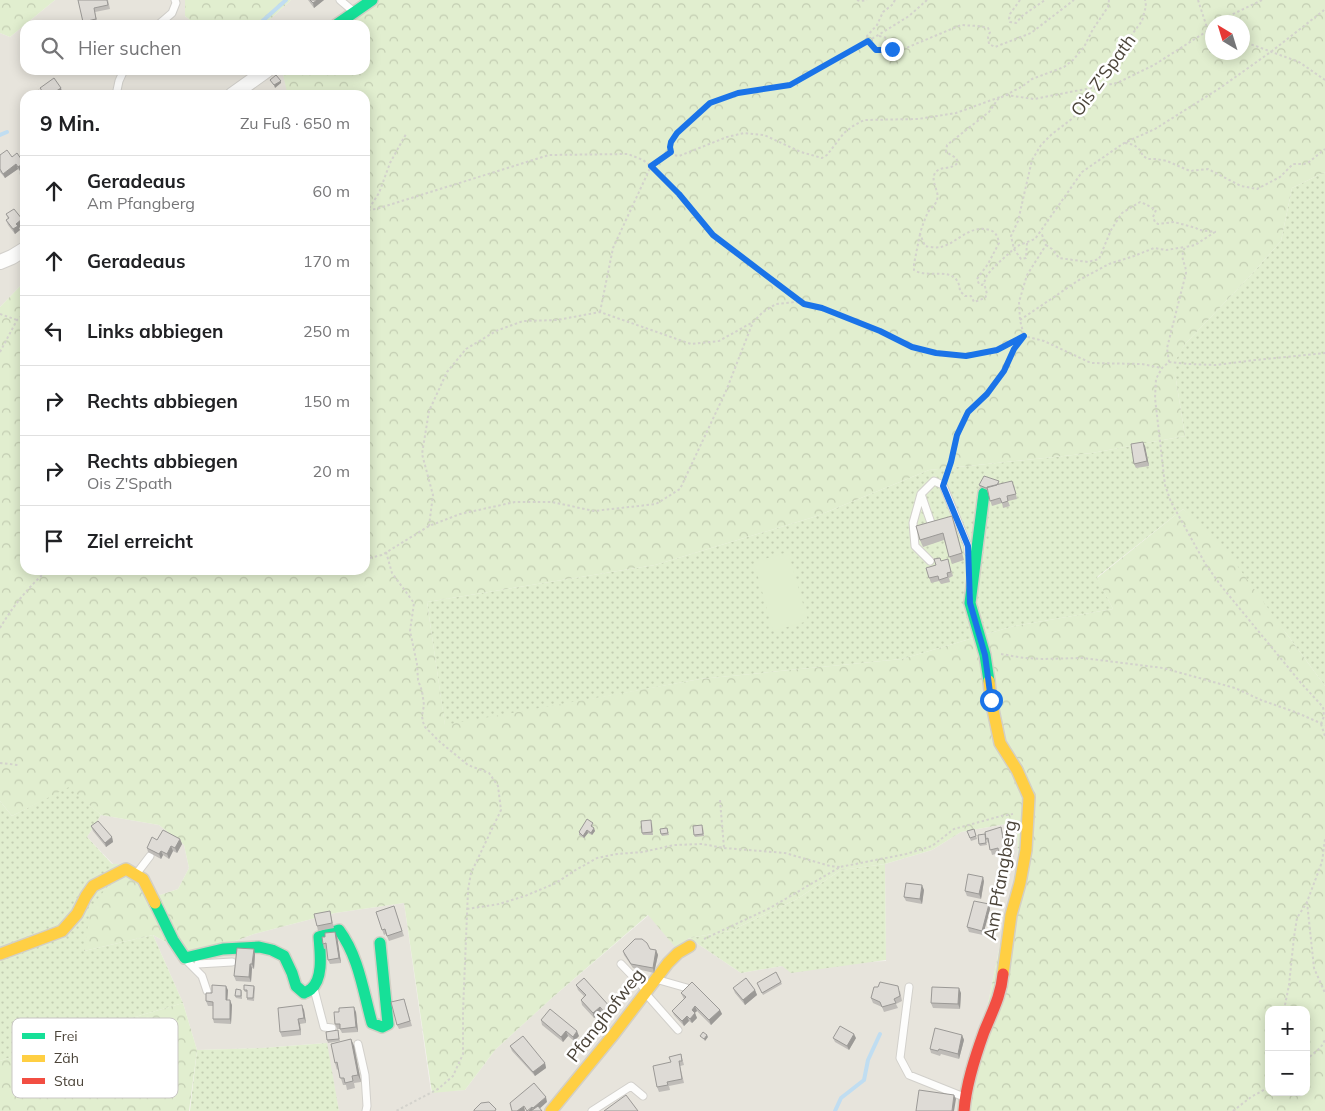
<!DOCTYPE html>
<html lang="de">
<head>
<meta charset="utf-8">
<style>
  :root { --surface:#fff; --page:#f2f2f2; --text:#202124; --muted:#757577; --line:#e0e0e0 }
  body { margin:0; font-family:Mulish,sans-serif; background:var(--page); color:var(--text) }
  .controls { position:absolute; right:15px; bottom:15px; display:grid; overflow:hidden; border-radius:10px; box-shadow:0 2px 12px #0003 }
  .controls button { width:45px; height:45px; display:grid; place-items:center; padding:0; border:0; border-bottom:1px solid var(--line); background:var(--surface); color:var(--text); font:25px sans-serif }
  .compass { position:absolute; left:1205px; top:15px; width:45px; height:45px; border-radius:50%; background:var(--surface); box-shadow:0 2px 12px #0003; rotate:322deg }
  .stop { position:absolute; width:15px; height:15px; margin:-11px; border:4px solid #1a73e8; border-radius:50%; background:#fff }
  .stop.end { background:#1a73e8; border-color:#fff; box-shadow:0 1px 5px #0008 }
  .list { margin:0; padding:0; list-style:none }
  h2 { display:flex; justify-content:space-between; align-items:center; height:65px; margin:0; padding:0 20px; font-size:21px }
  h2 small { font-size:16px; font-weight:400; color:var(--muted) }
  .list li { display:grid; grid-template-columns:32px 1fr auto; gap:15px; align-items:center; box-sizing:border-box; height:70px; padding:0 20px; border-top:1px solid var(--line) }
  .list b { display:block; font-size:19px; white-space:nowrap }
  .list p { margin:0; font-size:16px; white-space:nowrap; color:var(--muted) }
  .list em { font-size:16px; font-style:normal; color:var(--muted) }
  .icon { flex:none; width:28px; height:28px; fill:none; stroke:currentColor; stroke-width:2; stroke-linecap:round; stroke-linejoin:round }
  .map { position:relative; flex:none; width:1325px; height:1111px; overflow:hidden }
  .search { position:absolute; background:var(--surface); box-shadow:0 2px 12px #0003; left:20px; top:20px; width:350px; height:55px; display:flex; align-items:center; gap:12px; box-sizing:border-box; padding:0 18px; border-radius:15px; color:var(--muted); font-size:19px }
  .panel { position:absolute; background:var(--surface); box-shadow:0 2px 12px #0003; left:20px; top:90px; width:350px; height:485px; border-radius:15px }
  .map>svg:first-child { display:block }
  .residential { fill:#e7e4dc }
  .grass { fill:url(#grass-dots) }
  .forest { fill:url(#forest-crowns); fill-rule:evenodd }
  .garden { fill:#e1eecf }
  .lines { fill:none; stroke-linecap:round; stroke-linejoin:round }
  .stream { stroke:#c0ddf1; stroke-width:4 }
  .lane-casing { stroke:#d2d0cb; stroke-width:9 }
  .street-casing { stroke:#d2d0cb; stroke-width:16 }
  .fast-casing { stroke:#d3cfc5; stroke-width:14 }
  .slow-casing { stroke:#d3cfc5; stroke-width:14 }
  .jam-casing { stroke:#d3cfc5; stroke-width:14 }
  .path { stroke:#d3d2cc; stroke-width:2; stroke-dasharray:2.5 2.5; stroke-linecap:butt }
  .lane { stroke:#fdfdfc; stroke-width:7 }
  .street { stroke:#fdfdfc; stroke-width:14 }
  .fast { stroke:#16e098; stroke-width:11 }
  .slow { stroke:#ffcf43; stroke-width:11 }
  .jam { stroke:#f24e42; stroke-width:11 }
  .wall { fill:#bfbcb8 }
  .shaded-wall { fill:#9b9996 }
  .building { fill:#dedbd6; stroke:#9b9996 }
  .route { stroke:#1a73e8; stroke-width:6 }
  .labels { text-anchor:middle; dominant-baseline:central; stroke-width:5; stroke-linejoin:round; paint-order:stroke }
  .street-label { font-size:18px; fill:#4b4439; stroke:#fff }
  .key { fill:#fff; stroke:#c9c7c4; stroke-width:1 }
  .key-label { font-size:14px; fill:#4b4439 }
</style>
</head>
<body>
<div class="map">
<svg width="1325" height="1111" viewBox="0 0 1325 1111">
  <defs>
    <pattern id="grass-dots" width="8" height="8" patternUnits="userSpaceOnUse" patternTransform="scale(1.25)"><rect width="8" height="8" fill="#e1eecf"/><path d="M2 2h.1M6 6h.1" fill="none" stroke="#c3cdb2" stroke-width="1.8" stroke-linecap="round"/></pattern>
    <pattern id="forest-crowns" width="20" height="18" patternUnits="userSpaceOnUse" patternTransform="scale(1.25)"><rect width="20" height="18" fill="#e1eecf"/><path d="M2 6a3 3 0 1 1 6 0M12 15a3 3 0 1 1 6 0" fill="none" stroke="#c3cdb2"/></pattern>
  </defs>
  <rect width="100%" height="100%" fill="#f4f2ee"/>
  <path class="residential" d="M55 0H185V16L196 25H25V70H282L288 92 283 95H25V281L0 307V33L10 37Z
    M291 0H367L331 25H264Z
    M101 815 159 825 184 845 189 868 178 889 160 895 113 864 87 837Z
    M1017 822 1018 858 986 1013 959 1111H339L326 1043 262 1048 197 1050 183 1003 153 935 193 957 254 934 335 913 404 903 431 1092 465 1090 495 1050 553 997 649 915 676 947 689 938 741 973 782 966 886 961 885 864 932 850 961 832Z"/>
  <path class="grass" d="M1325 172V686L1286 633 1183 509 1097 577 1113 609 1014 626 902 659 700 679 445 726 427 602 655 565 817 516 929 470 1092 453 1185 436 1176 380 1172 365 1185 344 1251 275 1281 241 1292 188Z
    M69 786 101 815 87 837 112 864H126L84 951 153 935 183 1003 63 1038 0 1061V801L12 816Z
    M885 864 886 960 791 973 782 966 741 973 689 938 730 931 797 899 841 870Z
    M327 1043 339 1111H190L197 1050 262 1048Z"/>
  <path class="forest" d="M0 0H55L10 37 0 33Z
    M185 0H291L264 25H196L185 16Z
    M367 0H1325V172L1292 188 1281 241 1251 275 1185 344 1173 365 1176 380 1185 436 1092 453 929 470 817 516 655 565 427 602 445 725 700 679 902 659 1014 626 1113 609 1097 578 1183 509 1228 553 1286 633 1325 686V1111H959L986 1013 1018 858 1017 822 961 832 932 850 885 864 841 870 797 899 730 931 689 938 676 948 648 915 553 997 495 1050 465 1090 432 1093 404 903 335 913 254 934 193 957 153 935 84 951 91 907 126 864 160 895 178 889 189 868 184 845 159 825 101 815 69 787 12 816 0 801V307L25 281V570H365V95H283L287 92 282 70H365V25H331ZM1212 22H1242V52H1212ZM1269 1010H1306V1092H1269Z
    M183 1003 197 1050 189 1111H0V1061L63 1038Z"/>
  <path class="garden" d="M788 552 808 621 773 631 754 562Z"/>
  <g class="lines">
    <path class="stream" d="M258 25 286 0
      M141 70 145 72 149 70
      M0 135 7 132
      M835 1111 841 1098 864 1080 868 1060 880 1034"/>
    <defs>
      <path id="lane" d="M340 0 353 11
        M158 25 172 13 176 3 175 0
        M116 95 119 81 124 70
        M24 173 25 175
        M921 494 931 523
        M930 561 915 546 913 523 921 494 934 481 943 485 968 546V552
        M137 873 150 856
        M187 961 202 976 207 991
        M198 964 232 962
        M621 964 645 989
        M659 980 687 988
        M909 987 900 1058 909 1075 964 1097
        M314 989 324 1027 332 1028
        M647 995 678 1030
        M358 1044 365 1075 367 1106 366 1111
        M592 1111 631 1086 643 1096"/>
      <path id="street" d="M232 95 267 70
        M0 262 12 257 25 249"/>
      <path id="fast" d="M336 25 372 0
        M984 493 970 603 985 655 989 681
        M155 903 173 940 185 958 223 949 259 947 272 950 284 956 292 973 296 986 304 993C306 992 309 991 311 989 324 979 320 951 319 937L339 930C359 957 363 991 372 1023L382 1027 388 1024 380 943"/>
      <path id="slow" d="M989 681 991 700 1000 743 1017 770 1029 797 1026 850 1020 883 1011 915 1003 974
        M0 954 62 931 77 914 86 896 93 886 126 869 143 879 155 903
        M551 1111 614 1034 668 963 678 953 690 946"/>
      <path id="jam" d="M964 1111C966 1084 975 1057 984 1032 992 1012 1001 996 1003 974"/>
    </defs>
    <use href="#lane" class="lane-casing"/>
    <use href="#street" class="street-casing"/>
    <use href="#fast" class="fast-casing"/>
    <use href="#slow" class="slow-casing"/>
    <use href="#jam" class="jam-casing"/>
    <path class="path" d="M857 0 860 1 867 0
      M895 0 892 5 883 12 877 25 867 36 868 41 876 50 886 51 906 48 961 25 978 26 988 28 990 32 988 37 989 44 995 47 1031 33 1074 0
      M927 0 909 16 875 37 791 85 738 93 710 103 677 133 671 142 670 147 673 155 679 156 727 137 744 133 764 135 801 152 822 158 827 155 844 133 853 126 864 120 918 119 956 113 1000 97
      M1020 0 1010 14 1009 19 1010 22 1016 23 1022 16 1045 0
      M1109 0 1108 7 1093 29 1084 47 1073 60 1064 67 1032 79 1023 86 998 99 989 112 947 145 946 152 956 158 958 162C952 171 940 165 935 173 930 182 940 191 937 200 936 204 931 208 928 212 925 219 922 226 920 234L925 246C930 247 936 248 941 247 957 243 970 224 990 230 996 232 998 237 999 243L988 264 977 279 979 284 982 285 984 283 987 275 995 266 1017 246 1035 239 1082 172 1124 143 1155 129 1220 88 1272 51 1323 11 1325 8
      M1198 0 1212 43
      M1220 22 1227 17 1262 0
      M879 36 887 38 883 47 886 51
      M1242 41 1299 62 1325 80
      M1006 95 1034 99 1117 83 1154 65 1212 28
      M1125 143 1134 145 1140 150 1143 156 1148 159H1156L1167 161 1190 171 1208 169 1241 186 1257 189 1280 177 1293 164H1304L1309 162 1325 149
      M365 210H368L379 193 390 163 406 134
      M368 210 376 209 549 155 628 154 643 160 651 166 671 152
      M920 234 914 264V270C929 280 958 263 960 291L965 296H971L974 302 985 298 987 294 984 283
      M1027 243 1026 258 1021 259 1014 249 1011 236 1018 221 1032 160 1041 145 1052 134 1073 118 1093 94 1100 75 1110 64 1142 21 1146 6 1145 0
      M1046 245 1052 249 1059 258 1088 262 1099 259 1111 230 1122 213 1140 202 1145 204 1156 210 1153 217 1155 222 1158 224 1174 222 1196 228 1199 230 1216 232
      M600 312 613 248 651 166 679 194 713 235 802 303
      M0 314 17 320
      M1020 320 1079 280 1109 264 1134 256 1154 248 1166 250 1185 247
      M0 352 17 320 25 313
      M1169 362 1167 348 1186 273C1186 262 1179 260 1185 247L1195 245 1215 232
      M946 476C953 455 955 433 967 414 972 405 983 400 989 392 1003 373 1011 354 1024 336L1020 320 1019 302 1027 275 1046 245 1041 232
      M429 526 433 495 422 454 429 411 447 372 466 349 496 331 523 321 557 320 600 312 691 344 719 341 753 322
      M386 552 392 573 414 603 410 631 417 664 418 680 422 691 424 705 422 716 423 722 425 727 440 742 468 765 489 773 498 786 501 810 471 873 468 890 463 1011V1054L453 1076 438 1089 396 1111
      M365 559 382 555 429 526 460 514 515 502H552L594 511 656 504 680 489 726 391 753 322 763 312 776 304 795 302 822 308 880 331 912 347 936 353 966 356 997 350 1024 336 1044 341 1091 363 1142 364 1162 368
      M163 570 171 573 202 570
      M0 628C13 606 29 586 48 570
      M1001 654 1024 658 1043 659 1083 658 1163 668 1235 688 1261 700 1295 712 1325 725
      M1321 724 1324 716 1323 707 1301 683 1222 587 1206 565 1171 502 1165 485 1155 398 1156 379 1162 368 1169 362 1188 364 1216 365 1255 360 1325 353
      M1321 724 1325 736
      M0 763 18 765
      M720 800 724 848
      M1307 902 1314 968 1325 993
      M467 909 499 904 525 896 556 883 574 871 597 858 617 854 643 852 674 845 702 844 724 848 785 853 830 866 840 867
      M704 939 770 908 840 867 906 854 932 846 954 829 1001 816 1013 814
      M1284 1010 1289 985 1294 937 1297 918 1307 902 1322 862 1325 839
      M1306 1060 1321 1047 1325 1040
      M1233 1111 1251 1097 1269 1087"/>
    <use href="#lane" class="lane"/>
    <use href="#street" class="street"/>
    <use href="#fast" class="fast"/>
    <use href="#slow" class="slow"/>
    <use href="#jam" class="jam"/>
  </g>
  <path class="wall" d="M78 0H108L110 9 95 12 98 24 84 25Z
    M308 0H324L314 8Z
    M0 155 12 157 24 163 25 168 20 171 18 169 5 178 0 172Z
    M6 214 24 224 19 228 20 230 15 234 8 225 6 220 8 219Z
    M1145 446 1149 466 1136 468 1134 464Z
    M999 481V484L1014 485 1017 499 1008 501 1010 506 1003 508 1002 503 992 506 987 490 980 487 979 485Z
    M954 523 964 560 952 564 944 540 923 547 920 540Z
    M942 561 949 564 953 576 949 578 950 582 941 584 939 581 931 583 926 568 936 565Z
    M652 823 653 835H643L642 833Z
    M594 825 592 827 595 831 592 835 588 833 584 838 579 835V832Z
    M91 826 112 837 113 842 106 847 93 831Z
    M703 827 704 836 695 837 694 835Z
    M1001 827 1005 843 1011 842 1014 857 1001 859 999 853 992 855 989 843H988L986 839Z
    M667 828 669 835 662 836 661 834Z
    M974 829 977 839 971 841 967 831Z
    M985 836 987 845 980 846 979 844Z
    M180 839 182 844 177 853 173 851 169 859 163 855 161 859 148 852 147 848 157 840Z
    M984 881 981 899 967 896 965 891Z
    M924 890 922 904 906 901 904 897Z
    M989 904 990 909 983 935 969 932 967 927Z
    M394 906 404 936 389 941 386 934 384 935 376 912Z
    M330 911 334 928 318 931 317 926Z
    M337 936 341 963 330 964 328 960 327 948 324 949 323 944Z
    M650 949 656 950 658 955 654 973 633 968 624 955 623 951Z
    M255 954 254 969 252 968 251 982 236 981 234 976Z
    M781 982 782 984 763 995 757 983Z
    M576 985 611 1008 613 1013 607 1018 601 1012 594 1018 582 1005 581 1000 584 996 578 990Z
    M254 986 255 988 254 1001 247 1000V992H245L244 990Z
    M733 988 755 990 757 995 745 1005 735 993Z
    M228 990 227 1000 232 1005 231 1024 214 1023 213 1019V1006H208L206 1001 212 993Z
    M241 990 242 992V999L236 998 235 996Z
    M900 991 902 1001 896 1004 898 1008 884 1012 882 1007 873 1003 871 998Z
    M681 993 720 1010 722 1014 711 1025 697 1011 695 1013 697 1018 692 1023 689 1021 684 1026 674 1015 672 1011 684 999Z
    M961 993 960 1009 933 1008 931 1003Z
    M404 999 412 1026 399 1029 397 1025Z
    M304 1010 306 1023 300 1024 301 1035 282 1037 280 1032Z
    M356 1012 358 1032 342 1033 340 1029H337L335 1024Z
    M541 1020 579 1036 574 1041 568 1036 563 1042 542 1025Z
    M338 1033 340 1041 328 1043 327 1040Z
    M962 1035 964 1040 959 1059 941 1054 940 1056 931 1053 930 1049Z
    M833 1038H856L849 1050 835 1042Z
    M351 1039 354 1046 361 1082 354 1083 355 1088 347 1090 346 1085H343L338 1069 337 1070 335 1063Z
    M510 1046 545 1063 546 1068 535 1076 512 1051Z
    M681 1054 684 1065 680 1066 684 1083 669 1086 670 1090 659 1092 657 1087 671 1062Z"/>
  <path class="shaded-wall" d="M317 0H324L314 8 313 3Z
    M281 81V83L275 88 274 85Z
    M61 88 62 92 58 95H50Z
    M24 163 25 168 20 171 18 167Z
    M16 164 18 169 5 178 3 174Z
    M22 219 24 224 19 228 20 230 15 234 13 229 16 224Z
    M1143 442 1145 446 1149 466 1147 461Z
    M594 828 595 831 592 835 591 833Z
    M587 830 588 833 584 838 583 836Z
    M112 837 113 842 106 847 105 843Z
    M180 839 182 844 177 853 175 848Z
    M171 846 173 851 169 859 167 854Z
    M161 851 163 855 161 859 159 854Z
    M983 877 984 881 981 899 979 894Z
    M922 885 924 890 922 904 920 899Z
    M989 904 990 909 983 935 982 931Z
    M335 932 337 936 341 963 339 958Z
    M254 949 255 954 254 969 252 964Z
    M656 950 658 955 654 973 653 968Z
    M250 964 252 968 251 982 249 977Z
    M226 986 228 990 227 1005 226 1000Z
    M959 988 961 993 960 1009 958 1004Z
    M755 990 757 995 745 1005 743 1000Z
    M230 1000 232 1005 231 1024 230 1019Z
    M302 1005 304 1010 306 1023 304 1018Z
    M695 1006 697 1011 693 1014 692 1010Z
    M354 1007 356 1012 358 1032 356 1027Z
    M600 1007 601 1012 594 1018 593 1013Z
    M611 1008 613 1013 607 1018 605 1013Z
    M720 1010 722 1014 711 1025 709 1020Z
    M695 1013 697 1018 692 1023 690 1019Z
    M687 1016 689 1021 684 1026 682 1021Z
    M298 1019 300 1024 301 1035 300 1030Z
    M566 1031 568 1036 563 1042 561 1037Z
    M577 1031 579 1036 574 1041 573 1037Z
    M854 1034 856 1038 849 1050 847 1046Z
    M707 1035 708 1037 705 1041 704 1039Z
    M962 1035 964 1040 959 1059 958 1054Z
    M351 1039 354 1046 361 1082 358 1075Z
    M545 1063 546 1068 535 1076 533 1072Z
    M954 1095 956 1099 954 1111H952Z
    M546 1097 547 1102 537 1111H534L533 1108Z
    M524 1106 525 1111H517Z
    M532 1107 534 1111H528Z"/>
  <path class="building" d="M78 0H107L108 5 94 8 96 19 83 22Z
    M310 0H317L313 3Z
    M311 22 313 25H307Z
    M276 75 281 81 274 85 270 80Z
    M54 78 61 88 50 95H45L40 88Z
    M39 90 43 95H32Z
    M7 150 12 157 17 153 24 163 18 167 16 164 3 174 0 169V155Z
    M14 209 22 219 16 224 18 226 13 229 6 220 9 218 6 214Z
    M1143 442 1147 461 1134 464 1131 444Z
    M984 476 999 481 997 485 986 488 979 485Z
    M1012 481 1016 494 1007 496 1008 501 1002 503 1000 498 990 501 987 487Z
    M952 516 962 553 949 557 943 533 920 540 916 526Z
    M940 558 941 561 948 559 951 572 947 573 948 577 939 580 938 576 929 578 926 568 936 565 934 559Z
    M587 819 593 823 591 826 594 828 591 833 587 830 583 836 579 832Z
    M651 820 652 832 642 833 641 821Z
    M98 821 112 837 105 843 91 826Z
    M702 825 703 834 694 835 693 826Z
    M1001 827 1004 844 1011 842 1012 852 999 854 998 848 990 850 988 838 986 839 985 832Z
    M667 828 668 833 661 834 660 829Z
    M974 829 976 836 970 838 967 831Z
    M163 830 180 839 175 848 171 846 167 854 161 851 159 854 147 848 152 837 157 840Z
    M985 834 986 843 979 844 978 835Z
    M968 874 983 877 979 894 965 891Z
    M906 883 922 885 920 899 904 897Z
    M974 901 989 904 982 931 967 927Z
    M394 906 402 931 387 936 385 929 382 930 376 912Z
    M330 911 332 923 317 926 314 914Z
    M335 932 339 958 328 960 326 943 323 944 322 937H325V933Z
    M635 939H642L647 943 650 949 656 950 653 968 631 964 623 951Z
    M237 948 254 949 252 964H250L249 977 234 976Z
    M776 972 781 982 762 993 757 983Z
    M584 978 611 1008 605 1013 600 1007 593 1013 581 1000 586 995 576 985Z
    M746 978 755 990 743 1000 733 988Z
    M692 982 720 1010 709 1020 695 1006 692 1010 695 1013 690 1019 687 1016 682 1021 672 1011 686 997 681 993Z
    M880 982 898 986 900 996 894 999 896 1003 882 1007 880 1002 871 998 874 987H878Z
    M212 985 226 986V1000H230V1019H213V1002L206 1001V993H212Z
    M244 985 254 986 253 998H247V990H244Z
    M932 987 959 988 958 1004 931 1003Z
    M236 989 241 990V996H235Z
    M404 999 410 1021 397 1025 391 1002Z
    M302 1005 304 1018 298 1019 300 1030 280 1032 278 1008Z
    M354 1007 356 1027 340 1029V1024H335L334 1012H339V1008Z
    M550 1009 577 1031 573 1037 566 1031 561 1037 541 1020Z
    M840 1026 854 1034 847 1046 833 1038Z
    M935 1028 962 1035 958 1054 939 1049 938 1051 930 1049Z
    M338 1030 339 1039 327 1040 326 1032Z
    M703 1032 707 1035 704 1039 700 1036Z
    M523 1036 545 1063 533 1072 510 1046Z
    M351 1039 358 1075 352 1076 353 1081 345 1083 344 1078H340L337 1062 335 1063 331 1044Z
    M681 1054 682 1061H679L682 1079 667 1082 668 1085 657 1087 653 1066 671 1062 669 1057Z
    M534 1083 546 1097 533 1108 532 1107 527 1111 524 1106 517 1111H512L510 1103Z
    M919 1090 954 1095 952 1111H916Z
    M626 1095 638 1111H604Z
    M489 1102 496 1109 495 1111H474V1110L481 1103Z
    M538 1106 542 1111H531Z"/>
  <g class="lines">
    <path class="route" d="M892 49 886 50H876L868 41 790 85 738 93 710 103 677 133 671 142 670 147 671 152 651 166 679 194 713 235 804 304 822 308 880 331 912 347 936 353 966 356 997 350 1024 336 1014 349 1004 371 987 394 968 412 957 435 951 462 943 486 968 546 970 603 985 655 991 700"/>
  </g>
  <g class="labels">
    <g class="street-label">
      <text transform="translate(1103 75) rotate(-54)">Ois Z'Spath</text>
      <text transform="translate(1000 880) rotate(-80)">Am Pfangberg</text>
      <text transform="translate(605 1015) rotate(-52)">Pfanghofweg</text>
    </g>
  </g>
  <rect x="12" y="1018" width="166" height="80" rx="8" class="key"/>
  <rect x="22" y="1033" width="23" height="6" fill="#16e098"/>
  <rect x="22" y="1055" width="23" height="7" fill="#ffcf43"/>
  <rect x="22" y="1078" width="23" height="6" fill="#f24e42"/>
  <g class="key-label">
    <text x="54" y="1041">Frei</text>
    <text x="54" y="1063">Zäh</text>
    <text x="54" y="1086">Stau</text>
  </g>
</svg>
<div class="controls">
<button>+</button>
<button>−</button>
</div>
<svg class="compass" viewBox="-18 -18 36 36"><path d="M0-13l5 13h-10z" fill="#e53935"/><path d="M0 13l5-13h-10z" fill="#757577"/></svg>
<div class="stop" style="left:991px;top:700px"></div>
<div class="stop end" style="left:892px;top:49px"></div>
<div class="search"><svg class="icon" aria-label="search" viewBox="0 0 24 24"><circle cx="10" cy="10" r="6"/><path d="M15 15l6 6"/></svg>Hier suchen</div>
<section class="panel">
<h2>9 Min.<small>Zu Fuß · 650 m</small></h2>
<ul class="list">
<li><svg class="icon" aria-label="ahead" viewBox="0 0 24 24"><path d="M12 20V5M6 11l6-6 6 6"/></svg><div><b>Geradeaus</b><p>Am Pfangberg</p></div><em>60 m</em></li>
<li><svg class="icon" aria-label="ahead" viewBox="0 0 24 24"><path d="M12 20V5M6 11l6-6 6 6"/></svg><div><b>Geradeaus</b></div><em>170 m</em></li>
<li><svg class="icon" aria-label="left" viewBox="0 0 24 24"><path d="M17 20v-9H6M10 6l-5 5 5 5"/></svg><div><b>Links abbiegen</b></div><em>250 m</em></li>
<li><svg class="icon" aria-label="right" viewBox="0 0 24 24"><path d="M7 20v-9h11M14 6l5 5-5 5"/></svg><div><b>Rechts abbiegen</b></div><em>150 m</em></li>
<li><svg class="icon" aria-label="right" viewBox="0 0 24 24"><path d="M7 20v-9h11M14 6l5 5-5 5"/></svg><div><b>Rechts abbiegen</b><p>Ois Z'Spath</p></div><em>20 m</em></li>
<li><svg class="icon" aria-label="arrive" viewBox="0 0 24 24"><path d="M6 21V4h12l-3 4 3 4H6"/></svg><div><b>Ziel erreicht</b></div></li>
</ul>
</section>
</div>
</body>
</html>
